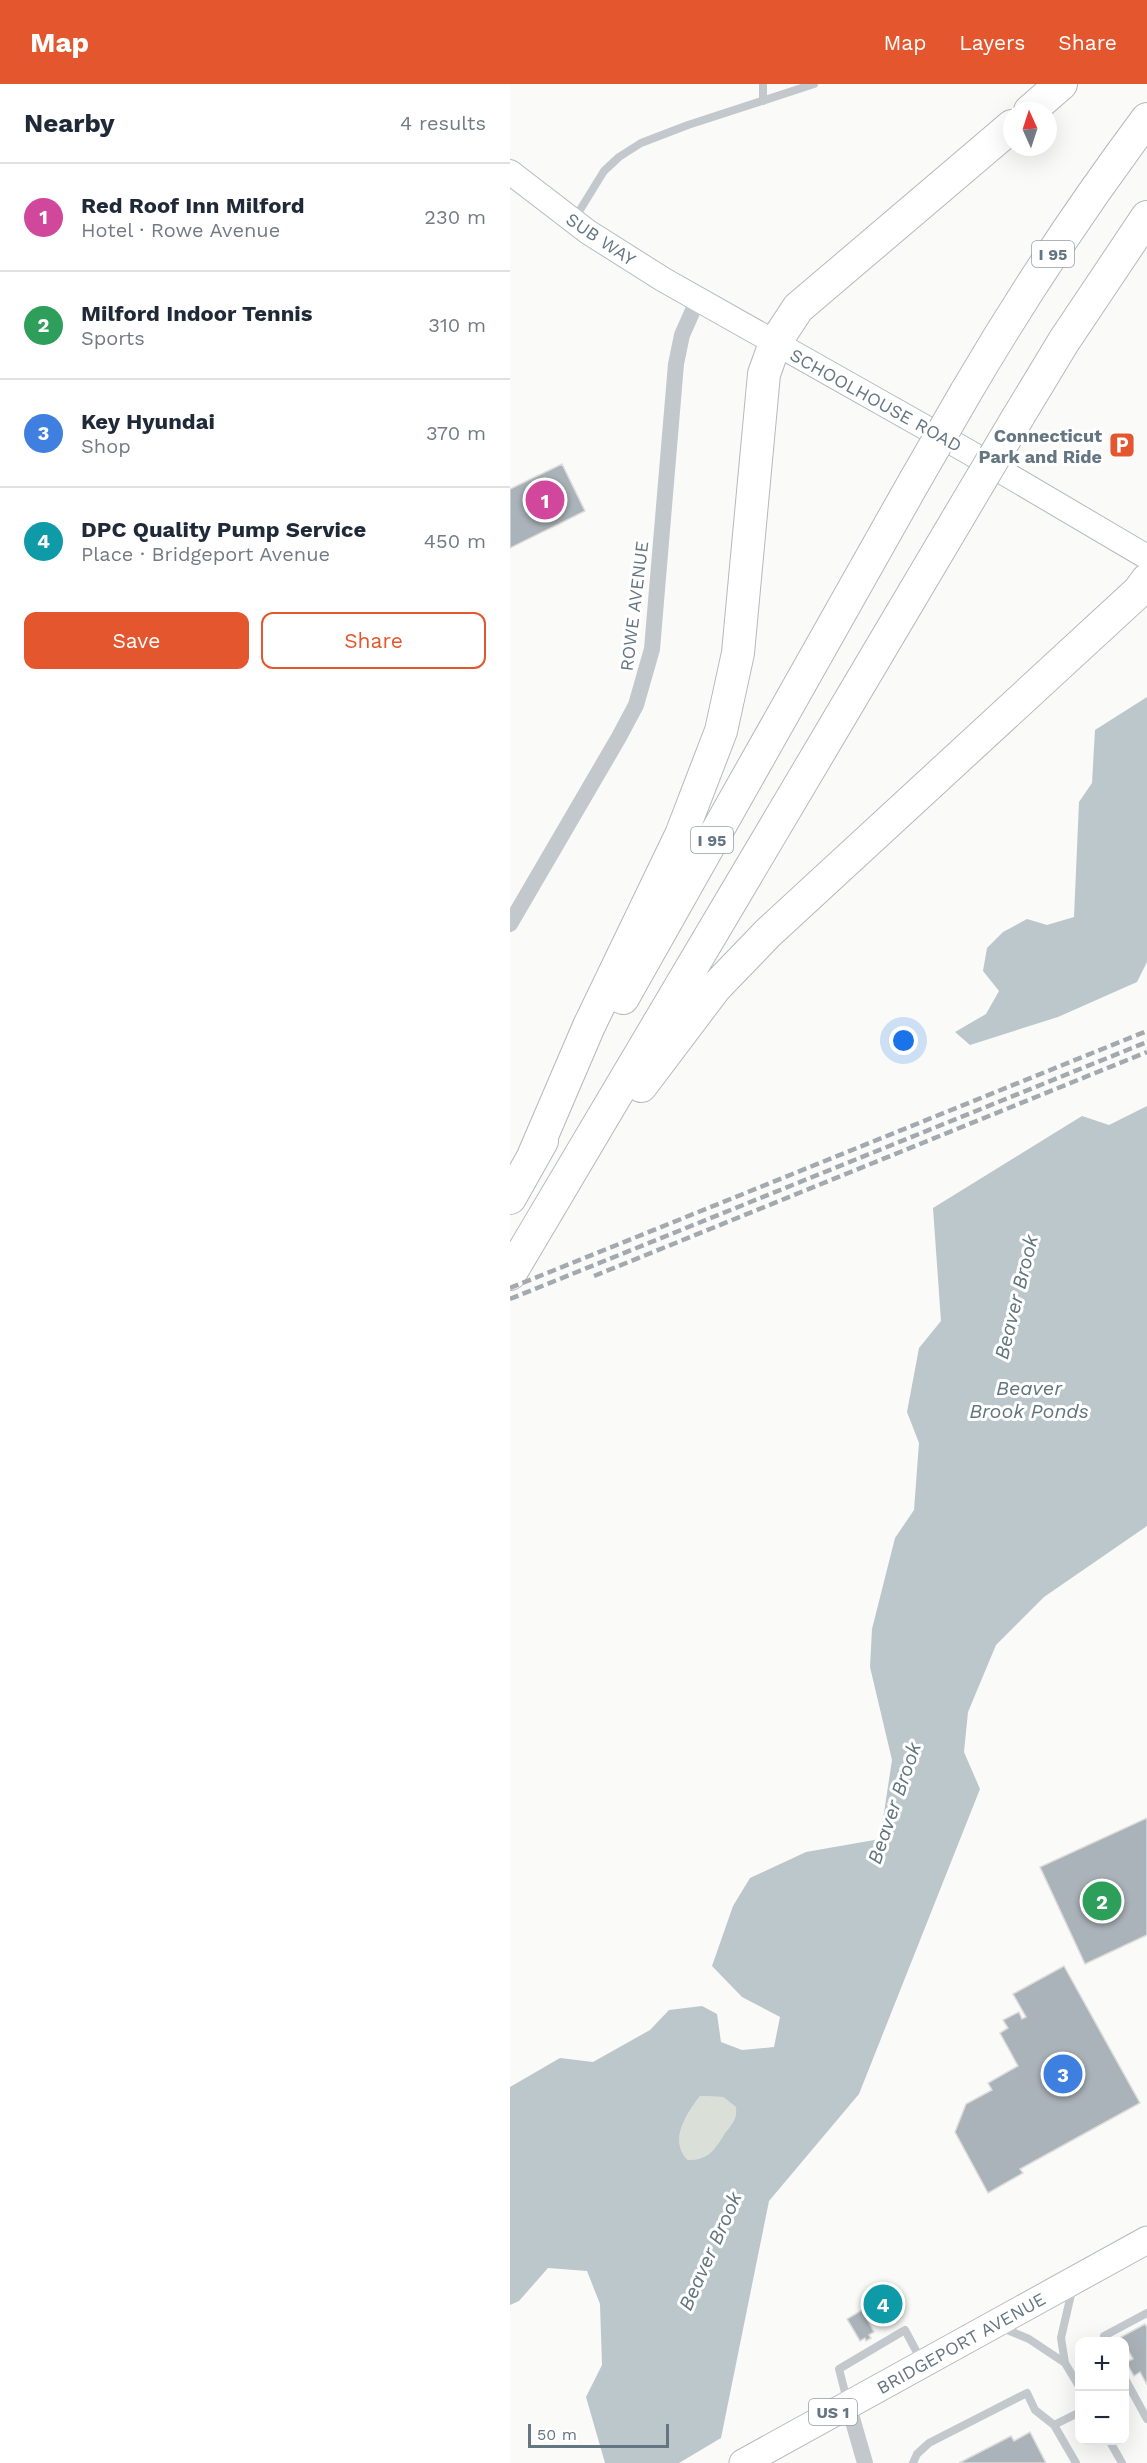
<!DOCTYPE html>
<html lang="en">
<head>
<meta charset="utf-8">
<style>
  :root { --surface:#fff; --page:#f2f2f3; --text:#1f2937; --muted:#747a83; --line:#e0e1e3; --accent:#e4572e }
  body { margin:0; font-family:"Work Sans",sans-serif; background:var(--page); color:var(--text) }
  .controls { position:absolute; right:18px; bottom:18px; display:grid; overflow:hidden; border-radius:12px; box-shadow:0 6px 24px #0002 }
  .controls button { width:54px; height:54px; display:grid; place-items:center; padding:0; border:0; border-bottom:2px solid var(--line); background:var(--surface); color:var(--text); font:30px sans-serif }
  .compass { position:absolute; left:493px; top:18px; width:54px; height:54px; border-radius:50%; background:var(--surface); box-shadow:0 6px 24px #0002; rotate:357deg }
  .scale { position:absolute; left:18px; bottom:15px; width:141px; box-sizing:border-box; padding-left:6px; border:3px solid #657683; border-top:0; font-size:16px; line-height:21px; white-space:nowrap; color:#657683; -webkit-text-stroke:4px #fff; paint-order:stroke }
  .you { position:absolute; left:394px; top:957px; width:21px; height:21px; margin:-15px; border:4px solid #fff; border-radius:50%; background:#1a73e8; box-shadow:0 0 0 9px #1a73e833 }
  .badge { display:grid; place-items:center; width:39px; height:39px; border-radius:50%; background:var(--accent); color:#fff; font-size:20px; font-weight:700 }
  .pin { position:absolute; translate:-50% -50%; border:3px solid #fff; box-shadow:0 2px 6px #0006 }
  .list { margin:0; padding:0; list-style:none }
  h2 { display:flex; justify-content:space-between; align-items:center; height:78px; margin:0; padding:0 24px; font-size:26px }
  h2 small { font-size:20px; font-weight:400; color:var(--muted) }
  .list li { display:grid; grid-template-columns:39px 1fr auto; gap:18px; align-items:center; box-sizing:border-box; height:108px; padding:0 24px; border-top:2px solid var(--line) }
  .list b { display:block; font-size:22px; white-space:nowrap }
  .list p { margin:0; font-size:20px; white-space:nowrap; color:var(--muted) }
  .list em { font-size:20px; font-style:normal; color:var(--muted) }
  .actions { display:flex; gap:12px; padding:18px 24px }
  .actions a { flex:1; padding:14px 0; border:2px solid var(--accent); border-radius:12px; text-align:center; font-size:21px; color:var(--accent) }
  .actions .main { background:var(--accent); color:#fff }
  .map { position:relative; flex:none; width:637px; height:2379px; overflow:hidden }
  header { display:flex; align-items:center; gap:36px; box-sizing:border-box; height:84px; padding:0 30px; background:var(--accent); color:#fff }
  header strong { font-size:28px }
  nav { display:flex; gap:33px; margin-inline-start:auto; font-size:21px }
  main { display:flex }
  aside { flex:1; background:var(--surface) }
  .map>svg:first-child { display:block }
  .green { fill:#dadfd7 }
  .water { fill:#bbc7cb; fill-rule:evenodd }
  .building { fill:#aab3b9; stroke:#dcdcda; stroke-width:1.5 }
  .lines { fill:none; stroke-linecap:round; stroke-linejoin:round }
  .secondary-casing { stroke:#b3babf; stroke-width:26 }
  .primary-casing { stroke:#b5babe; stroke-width:29 }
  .highway-casing { stroke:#b4b9bd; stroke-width:34 }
  .lane { stroke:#c3c8cc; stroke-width:8 }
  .street { stroke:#c3c8cc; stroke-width:16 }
  .secondary { stroke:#fff; stroke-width:24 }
  .primary { stroke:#fff; stroke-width:27 }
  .highway { stroke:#fff; stroke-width:32 }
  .rail { stroke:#a2aab0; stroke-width:4.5; stroke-dasharray:9 4.5; stroke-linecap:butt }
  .highway-bridge-casing { stroke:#b4b9bd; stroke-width:34; stroke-linecap:butt }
  .highway-bridge { stroke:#fff; stroke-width:32 }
  .labels { text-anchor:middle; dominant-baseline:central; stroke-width:6; stroke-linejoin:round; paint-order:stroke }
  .shield { fill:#fff; stroke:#939fa8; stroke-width:1.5 }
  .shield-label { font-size:16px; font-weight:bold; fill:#657683 }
  .street-label { font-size:18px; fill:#657683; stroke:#fff }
  .poi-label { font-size:18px; font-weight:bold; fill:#657683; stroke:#fff; text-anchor:end }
  .water-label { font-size:20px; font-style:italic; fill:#60757c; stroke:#fff }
</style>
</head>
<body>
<header>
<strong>Map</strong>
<nav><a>Map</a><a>Layers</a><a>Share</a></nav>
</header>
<main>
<aside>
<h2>Nearby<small>4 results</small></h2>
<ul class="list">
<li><span class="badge" style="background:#d1479c">1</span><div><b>Red Roof Inn Milford</b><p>Hotel · Rowe Avenue</p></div><em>230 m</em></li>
<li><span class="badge" style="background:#2e9e5b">2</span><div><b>Milford Indoor Tennis</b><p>Sports</p></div><em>310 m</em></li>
<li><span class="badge" style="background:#3f7fe0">3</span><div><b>Key Hyundai</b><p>Shop</p></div><em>370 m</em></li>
<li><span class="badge" style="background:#0f9aa8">4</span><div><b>DPC Quality Pump Service</b><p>Place · Bridgeport Avenue</p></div><em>450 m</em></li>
</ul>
<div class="actions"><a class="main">Save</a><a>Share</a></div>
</aside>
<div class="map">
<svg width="637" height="2379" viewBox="0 0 637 2379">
  <rect width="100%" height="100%" fill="#fafaf8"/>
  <path class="green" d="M190 2012 213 2013 226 2023C227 2036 222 2039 215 2049 205 2065 199 2076 178 2076 158 2057 177 2029 190 2012Z"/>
  <path class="water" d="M637 613V878L627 898 548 933 460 961 445 948 476 930 489 907 473 887 477 864 493 848 517 835 537 841 564 833 569 718 582 699 585 646Z
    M637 1022V1442L534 1513 486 1561 458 1628 454 1668 470 1705 349 2010 259 2117 211 2354 169 2379H95L76 2313 92 2281 90 2220 77 2187 38 2184 9 2217 0 2221V2003L50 1974 83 1978 140 1946 159 1926 192 1922 207 1930 211 1958 232 1966 264 1963 270 1933 232 1913 202 1882 223 1822 240 1794 296 1768 370 1755 382 1676 360 1583 362 1545 385 1454 404 1426 409 1359 397 1328 409 1264 431 1237 423 1124 572 1032 599 1041ZM190 2012 213 2013 226 2023C227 2036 222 2039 215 2049 205 2065 199 2076 178 2076 158 2057 177 2029 190 2012Z"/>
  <path class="building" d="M52 380 75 427 0 464V405Z
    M637 1734V1851L575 1880 530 1783Z
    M554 1882 630 2019 510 2085 513 2089 478 2109 445 2048 456 2020 482 2006 478 1999 508 1982 490 1949 498 1944 493 1936 509 1928 512 1935 516 1933 503 1910Z
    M373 2198 391 2233 373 2242 355 2208Z
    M352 2226 364 2248 359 2251 361 2254 356 2257 355 2254 350 2257 337 2235Z
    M635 2240 637 2243V2301L630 2288 624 2292 616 2278 623 2275 611 2253Z
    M520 2348 536 2379H449L501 2352 504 2357Z"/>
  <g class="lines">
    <defs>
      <path id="secondary" d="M0 88 78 148 154 196 457 367 637 473"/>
      <path id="primary" d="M233 2379 637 2156"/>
      <path id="highway" d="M520 27 551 0
        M456 308C511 214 572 122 637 35
        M508 333 554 257 637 133
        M113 914 404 398
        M131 1002 205 904 258 849 629 507 637 496
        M22 1075 79 942 171 751 211 647 228 569 254 290 265 259 288 224 502 42
        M0 1114 32 1057
        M0 1190 448 434"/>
    </defs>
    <use href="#secondary" class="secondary-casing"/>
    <use href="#primary" class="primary-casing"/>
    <use href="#highway" class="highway-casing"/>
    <path class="lane" d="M253 0V17
      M65 134 94 87 109 73 131 59 178 41 304 0
      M562 2206 551 2254 555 2279 570 2304
      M490 2243 519 2255 555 2279
      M596 2258 594 2252 637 2229
      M614 2293 637 2335
      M337 2316 329 2285 395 2246 411 2276
      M544 2341 566 2379
      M599 2356 612 2379
      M403 2379 407 2370 419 2359 517 2309 525 2326 544 2341 570 2328"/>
    <path class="street" d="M0 840 109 653 126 621 142 565 166 280 172 251 188 215
      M338 2320 355 2379"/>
    <use href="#secondary" class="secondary"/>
    <use href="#primary" class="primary"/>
    <use href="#highway" class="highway"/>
    <path class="rail" d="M84 1192 637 968
      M0 1204 637 947
      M0 1215 637 958"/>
    <defs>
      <path id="highway-bridge" d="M404 398 456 308
        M448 434 508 333"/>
    </defs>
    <use href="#highway-bridge" class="highway-bridge-casing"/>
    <use href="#highway-bridge" class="highway-bridge"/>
  </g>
  <defs>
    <symbol id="parking-square" viewBox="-11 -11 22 22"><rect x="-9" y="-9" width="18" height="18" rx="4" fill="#e4572e" stroke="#fff"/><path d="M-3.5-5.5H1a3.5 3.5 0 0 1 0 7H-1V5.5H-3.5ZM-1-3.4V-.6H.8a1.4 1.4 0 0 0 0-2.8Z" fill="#fff"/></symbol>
  </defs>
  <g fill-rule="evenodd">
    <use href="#parking-square" x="597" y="346" width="30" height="30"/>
  </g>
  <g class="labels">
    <g class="shield">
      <rect x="522" y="157" width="42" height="26" rx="4.5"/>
      <rect x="181" y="743" width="42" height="26" rx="4.5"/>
      <rect x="299" y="2315" width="48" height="26" rx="4.5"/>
    </g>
    <g class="shield-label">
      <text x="543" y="170">I 95</text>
      <text x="202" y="756">I 95</text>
      <text x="323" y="2328">US 1</text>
    </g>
    <g class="street-label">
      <text transform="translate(91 155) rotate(34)">SUB WAY</text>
      <text transform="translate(366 316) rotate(29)">SCHOOLHOUSE ROAD</text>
      <text transform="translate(124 522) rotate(-83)">ROWE AVENUE</text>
      <text transform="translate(451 2259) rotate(-29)">BRIDGEPORT AVENUE</text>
    </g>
    <g class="poi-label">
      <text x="592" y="351">Connecticut<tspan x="592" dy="21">Park and Ride</tspan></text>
    </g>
    <g class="water-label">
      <text transform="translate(506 1213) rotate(-76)">Beaver Brook</text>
      <text x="519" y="1304">Beaver<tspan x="519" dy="23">Brook Ponds</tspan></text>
      <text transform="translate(384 1719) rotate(-71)">Beaver Brook</text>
      <text transform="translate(200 2167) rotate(-66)">Beaver Brook</text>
    </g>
  </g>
</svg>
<div class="controls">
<button>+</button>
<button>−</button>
</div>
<svg class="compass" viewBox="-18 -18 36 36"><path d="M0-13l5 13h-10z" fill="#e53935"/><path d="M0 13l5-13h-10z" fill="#747a83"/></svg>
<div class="scale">50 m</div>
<div class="you"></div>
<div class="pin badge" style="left:35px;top:416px;background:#d1479c">1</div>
<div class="pin badge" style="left:592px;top:1817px;background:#2e9e5b">2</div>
<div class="pin badge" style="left:553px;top:1990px;background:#3f7fe0">3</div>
<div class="pin badge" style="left:373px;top:2220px;background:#0f9aa8">4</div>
</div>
</main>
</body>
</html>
